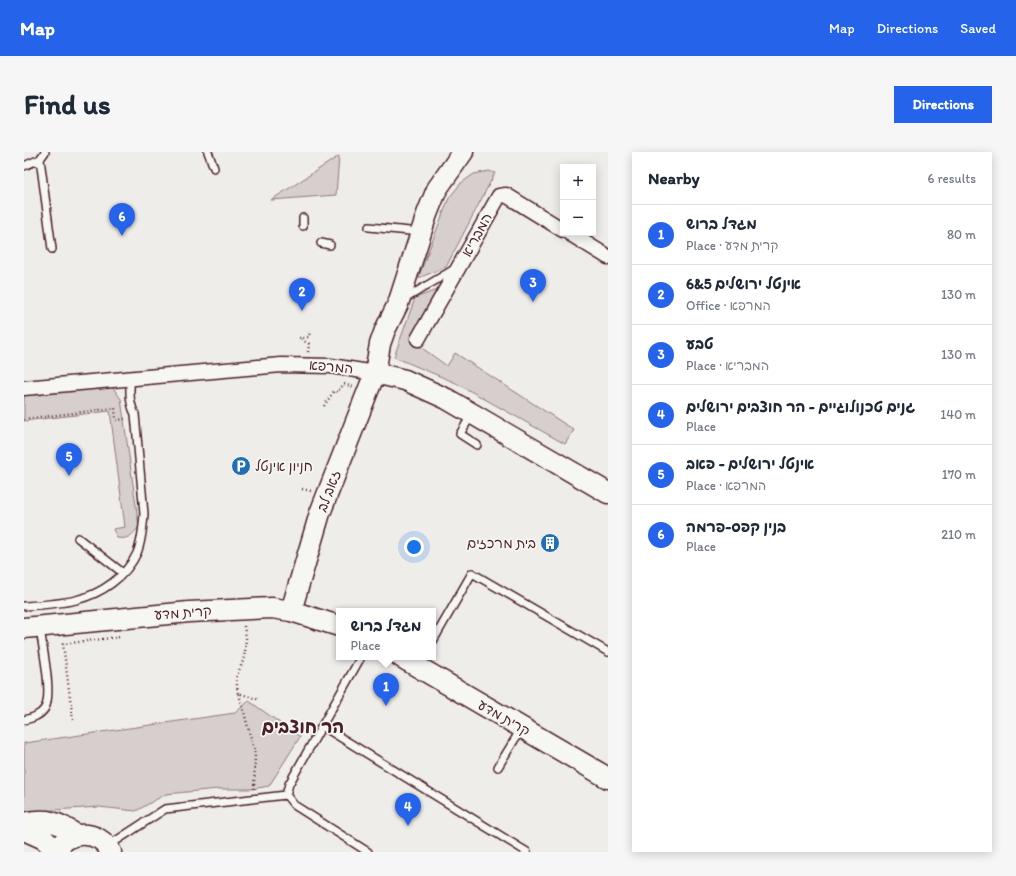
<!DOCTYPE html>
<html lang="en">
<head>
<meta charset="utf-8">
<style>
  :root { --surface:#fff; --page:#f6f6f7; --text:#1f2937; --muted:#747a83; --line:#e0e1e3; --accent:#2563eb }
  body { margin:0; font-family:Itim,"Playpen Sans Hebrew",sans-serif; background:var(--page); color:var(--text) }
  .controls { position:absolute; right:12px; top:12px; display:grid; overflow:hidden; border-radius:0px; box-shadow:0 2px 10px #0003 }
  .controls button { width:36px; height:36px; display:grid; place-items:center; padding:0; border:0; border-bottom:1px solid var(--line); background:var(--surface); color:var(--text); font:20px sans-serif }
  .you { position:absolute; left:390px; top:395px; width:14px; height:14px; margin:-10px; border:3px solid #fff; border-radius:50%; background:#1a73e8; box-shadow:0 0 0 6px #1a73e833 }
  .badge { display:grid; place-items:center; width:26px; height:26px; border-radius:50%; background:var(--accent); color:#fff; font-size:13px; font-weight:700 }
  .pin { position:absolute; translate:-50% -33px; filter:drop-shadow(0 1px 2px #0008) }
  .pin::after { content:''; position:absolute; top:21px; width:14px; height:12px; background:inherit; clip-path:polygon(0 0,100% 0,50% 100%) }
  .popup { position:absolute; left:312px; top:456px; width:100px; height:52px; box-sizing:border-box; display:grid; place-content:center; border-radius:0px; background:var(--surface); filter:drop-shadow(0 1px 3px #0005); font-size:13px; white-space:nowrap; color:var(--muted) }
  .popup b { font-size:15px; color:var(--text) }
  .popup::after { content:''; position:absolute; left:50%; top:100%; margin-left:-8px; border:8px solid transparent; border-top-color:var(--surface) }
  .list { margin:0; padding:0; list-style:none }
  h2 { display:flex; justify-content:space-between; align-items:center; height:52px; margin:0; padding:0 16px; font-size:17px }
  h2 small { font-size:13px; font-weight:400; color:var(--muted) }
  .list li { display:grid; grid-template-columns:26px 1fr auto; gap:12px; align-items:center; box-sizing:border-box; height:60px; padding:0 16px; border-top:1px solid var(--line) }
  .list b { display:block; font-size:15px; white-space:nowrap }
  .list p { margin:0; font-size:13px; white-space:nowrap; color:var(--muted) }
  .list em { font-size:13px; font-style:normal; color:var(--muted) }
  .map { position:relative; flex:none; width:584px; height:700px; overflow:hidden; border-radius:0px }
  header { display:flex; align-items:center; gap:24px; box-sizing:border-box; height:56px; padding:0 20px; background:var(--accent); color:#fff }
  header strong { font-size:19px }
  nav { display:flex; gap:22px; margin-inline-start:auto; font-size:14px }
  .intro { display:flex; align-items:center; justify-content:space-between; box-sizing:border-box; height:96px; padding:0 24px }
  h1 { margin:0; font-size:28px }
  .button { padding:10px 18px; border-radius:0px; background:var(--accent); color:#fff; font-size:14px; font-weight:700 }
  main { display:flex; gap:24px; padding:0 24px }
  aside { flex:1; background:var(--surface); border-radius:0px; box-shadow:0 2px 10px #0003 }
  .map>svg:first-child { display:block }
  .green { fill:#d7cfce; stroke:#90777c }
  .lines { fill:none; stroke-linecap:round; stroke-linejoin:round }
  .lane-casing { stroke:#4a1f2b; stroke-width:10 }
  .street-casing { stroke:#4a1f2b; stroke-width:17 }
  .secondary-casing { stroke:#4a1f2b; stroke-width:23 }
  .path { stroke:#4a1f2b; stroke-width:2.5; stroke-dasharray:1 3; stroke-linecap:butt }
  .lane { stroke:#f6f6f2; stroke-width:7 }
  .street { stroke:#f6f6f2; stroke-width:14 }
  .secondary { stroke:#f6f6f2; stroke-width:20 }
  .labels { text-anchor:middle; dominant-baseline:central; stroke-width:3.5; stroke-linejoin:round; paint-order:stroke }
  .street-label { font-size:14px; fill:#4a1f2b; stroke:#f6f6f2 }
  .poi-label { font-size:14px; fill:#4a1f2b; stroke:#f6f6f2; text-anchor:start }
  .district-label { font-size:18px; font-weight:bold; fill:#4a1f2b; stroke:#f6f6f2 }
</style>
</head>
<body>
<header>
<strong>Map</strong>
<nav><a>Map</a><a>Directions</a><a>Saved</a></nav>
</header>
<div class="intro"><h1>Find us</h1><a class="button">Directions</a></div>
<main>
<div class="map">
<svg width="584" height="700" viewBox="0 0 584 700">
  <rect width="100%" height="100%" fill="#efedea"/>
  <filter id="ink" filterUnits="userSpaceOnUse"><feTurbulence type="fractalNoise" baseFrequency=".025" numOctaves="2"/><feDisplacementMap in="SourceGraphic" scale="8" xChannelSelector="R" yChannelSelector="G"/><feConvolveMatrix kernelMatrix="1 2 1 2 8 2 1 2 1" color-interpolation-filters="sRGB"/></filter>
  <g filter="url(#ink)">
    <path class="green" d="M315 4 312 43 247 48Z
      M465 19 471 21 422 115 394 126 425 46 437 31 450 22Z
      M413 138 387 188 423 214 431 201 550 278 541 292 432 231 370 205 391 146Z
      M74 234 89 236 97 247 115 375C108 383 104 388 93 386L89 377 101 375 86 259 0 269V242Z
      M225 549 276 585 245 634 228 637H194L142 642 112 659 75 655 0 660V591L211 561Z"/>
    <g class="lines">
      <defs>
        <path id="lane" d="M184 0 190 16
          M16 7 28 97
          M0 14 16 7 21 0
          M279 74V66
          M345 75 396 80
          M297 91 306 93
          M379 148 432 116
          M448 262 436 282 453 293
          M54 386 99 421
          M0 454C17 453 35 452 52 448 77 442 102 425 113 401 118 389 119 375 120 362L111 262C105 251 105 239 107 226
          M409 489 448 421 584 500
          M337 505 265 632 262 643 270 653 344 700
          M0 568C8 566 16 564 21 556 29 541 18 494 16 476
          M298 574 503 700
          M474 615 497 577
          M84 694 141 657 262 643"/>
        <path id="street" d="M545 81 584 105
          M394 187 475 44 482 43 539 78
          M0 236 257 213 307 214 351 221"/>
        <path id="secondary" d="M351 221 381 228 423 247 584 341
          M267 459 296 361 351 221 356 192 361 178 374 152 403 62 413 37 439 0
          M0 476 165 460 248 456 267 459 315 474
          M377 505 584 626
          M0 671C22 666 34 669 52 683
          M0 678 20 687 32 699
          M31 700C44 677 75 677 87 700"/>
      </defs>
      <use href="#lane" class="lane-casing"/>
      <use href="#street" class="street-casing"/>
      <use href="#secondary" class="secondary-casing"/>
      <path class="path" d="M284 200 285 192 275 186 285 185 286 179
        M300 254 310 239 313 240 320 232 329 235
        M0 267 91 256 92 268 101 267
        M278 337 287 339
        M220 474 222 486 221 500 219 509 212 526 214 541 236 548
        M215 542 231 601 230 638
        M49 568 39 492 95 485V483"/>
      <use href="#lane" class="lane"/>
      <use href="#street" class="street"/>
      <use href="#secondary" class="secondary"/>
    </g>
  </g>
  <defs>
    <symbol id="parking-disc" viewBox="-11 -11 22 22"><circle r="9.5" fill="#1f6fb2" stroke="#f6f6f2"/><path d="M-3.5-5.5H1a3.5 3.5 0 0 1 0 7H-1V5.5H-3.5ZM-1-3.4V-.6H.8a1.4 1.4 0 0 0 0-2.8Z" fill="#fff"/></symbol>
    <symbol id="building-disc" viewBox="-11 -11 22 22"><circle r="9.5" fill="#1f6fb2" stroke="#f6f6f2"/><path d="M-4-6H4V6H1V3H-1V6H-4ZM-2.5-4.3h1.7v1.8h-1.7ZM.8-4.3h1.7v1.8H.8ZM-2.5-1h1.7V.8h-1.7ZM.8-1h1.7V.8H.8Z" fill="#fff"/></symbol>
  </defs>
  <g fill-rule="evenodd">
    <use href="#parking-disc" x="206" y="303" width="22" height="22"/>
    <use href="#building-disc" x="515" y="380" width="22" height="22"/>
  </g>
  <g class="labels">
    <g class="street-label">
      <text transform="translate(453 83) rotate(-61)">המבריא</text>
      <text transform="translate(307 215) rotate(5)">המרפא</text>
      <text transform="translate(305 339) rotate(-69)">זאב לב</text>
      <text transform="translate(159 461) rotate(-4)">קרית מדע</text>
      <text transform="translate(480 566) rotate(30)">קרית מדע</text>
    </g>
    <g class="poi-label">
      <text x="231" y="314">חניון אינטל</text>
      <text x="512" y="391" text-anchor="end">בית מרכזים</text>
    </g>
    <g class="district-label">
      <text x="279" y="575">הר חוצבים</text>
    </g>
  </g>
</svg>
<div class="controls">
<button>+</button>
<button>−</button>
</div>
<div class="you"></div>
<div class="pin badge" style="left:362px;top:554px">1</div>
<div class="popup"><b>מגדל ברוש</b>Place</div>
<div class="pin badge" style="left:278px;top:159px">2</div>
<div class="pin badge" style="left:509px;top:150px">3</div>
<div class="pin badge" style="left:384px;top:674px">4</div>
<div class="pin badge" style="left:45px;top:324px">5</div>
<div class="pin badge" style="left:98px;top:84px">6</div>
</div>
<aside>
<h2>Nearby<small>6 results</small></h2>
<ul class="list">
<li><span class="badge">1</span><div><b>מגדל ברוש</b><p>Place · קרית מדע</p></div><em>80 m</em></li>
<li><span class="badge">2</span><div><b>אינטל ירושלים 5&amp;6</b><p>Office · המרפא</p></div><em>130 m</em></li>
<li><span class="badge">3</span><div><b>טבע</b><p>Place · המבריא</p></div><em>130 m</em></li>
<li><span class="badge">4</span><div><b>גנים טכנולוגיים - הר חוצבים ירושלים</b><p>Place</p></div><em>140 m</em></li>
<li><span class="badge">5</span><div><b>אינטל ירושלים - פאב</b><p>Place · המרפא</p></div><em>170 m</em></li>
<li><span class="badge">6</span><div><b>בנין קפס-פרמה</b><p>Place</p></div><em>210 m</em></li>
</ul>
</aside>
</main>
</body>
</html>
